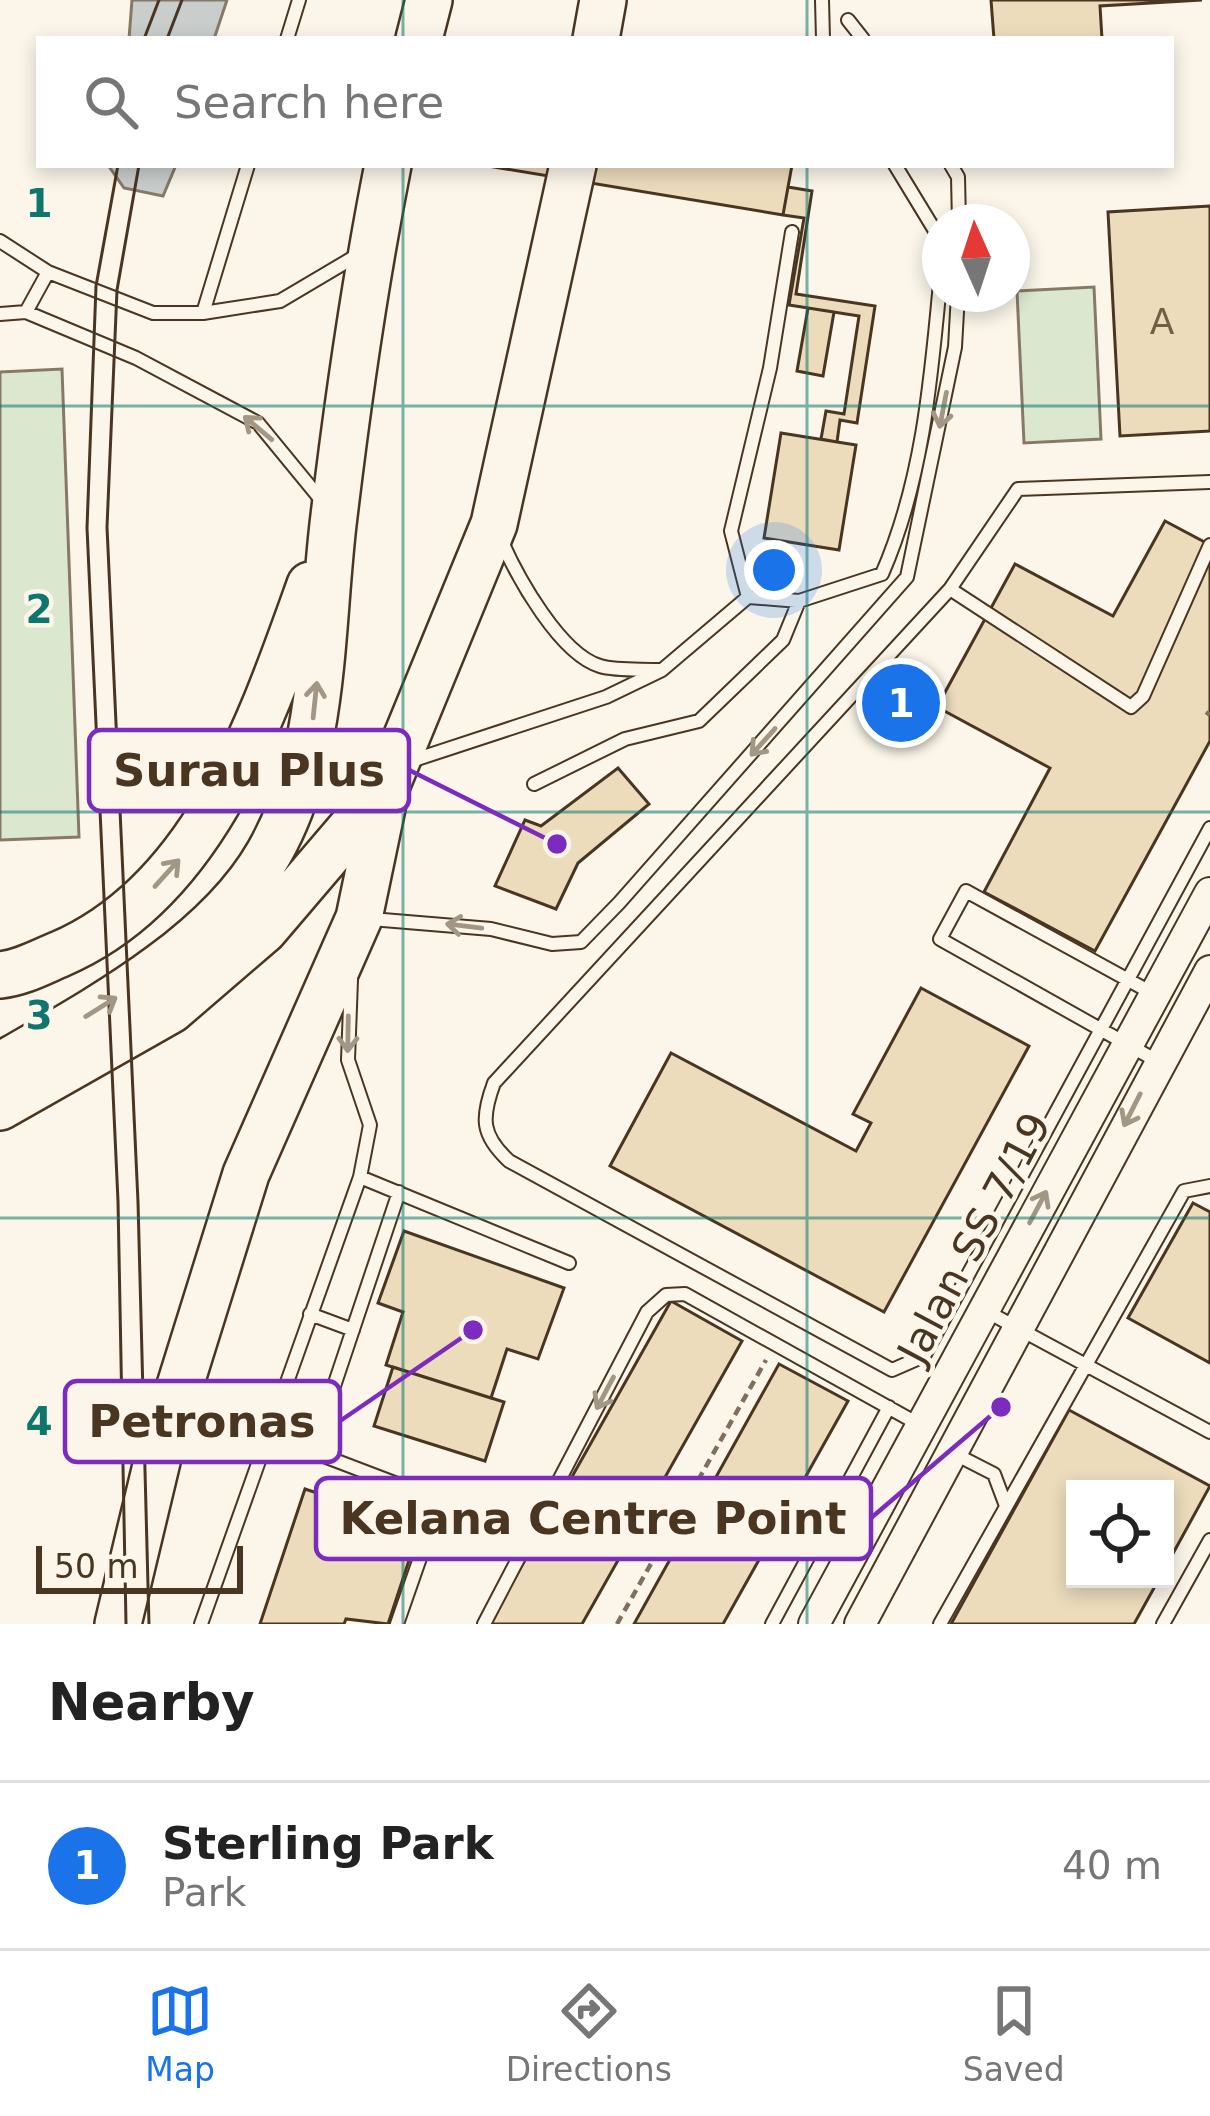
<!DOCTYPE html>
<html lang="en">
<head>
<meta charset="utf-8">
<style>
  :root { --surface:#fff; --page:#f6f6f6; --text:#222; --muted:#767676; --line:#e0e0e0; --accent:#1a73e8 }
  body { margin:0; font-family:"DejaVu Sans",sans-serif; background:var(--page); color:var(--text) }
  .controls { position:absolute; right:36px; bottom:36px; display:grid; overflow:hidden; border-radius:0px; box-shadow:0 6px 18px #0003 }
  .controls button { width:108px; height:108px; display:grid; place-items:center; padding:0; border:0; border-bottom:3px solid var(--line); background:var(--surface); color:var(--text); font:60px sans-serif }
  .compass { position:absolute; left:922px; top:204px; width:108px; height:108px; border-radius:50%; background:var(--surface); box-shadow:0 6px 18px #0003; rotate:357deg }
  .scale { position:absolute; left:36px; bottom:30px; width:207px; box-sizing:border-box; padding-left:12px; border:6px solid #4a3520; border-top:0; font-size:33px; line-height:42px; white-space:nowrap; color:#4a3520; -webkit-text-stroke:9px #fbf6e9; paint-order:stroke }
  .you { position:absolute; left:774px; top:570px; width:42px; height:42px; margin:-30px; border:9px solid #fff; border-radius:50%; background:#1a73e8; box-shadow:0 0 0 18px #1a73e833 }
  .badge { display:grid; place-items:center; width:78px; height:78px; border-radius:50%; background:var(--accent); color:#fff; font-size:39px; font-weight:700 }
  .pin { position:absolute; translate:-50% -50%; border:6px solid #fff; box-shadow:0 3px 12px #0006 }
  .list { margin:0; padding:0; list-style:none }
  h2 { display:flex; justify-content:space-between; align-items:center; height:156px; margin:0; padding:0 48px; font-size:51px }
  h2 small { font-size:39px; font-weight:400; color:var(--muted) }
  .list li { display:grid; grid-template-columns:78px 1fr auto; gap:36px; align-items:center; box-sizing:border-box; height:168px; padding:0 48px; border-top:3px solid var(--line) }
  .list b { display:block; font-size:45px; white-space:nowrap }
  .list p { margin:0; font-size:39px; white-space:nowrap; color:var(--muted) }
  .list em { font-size:39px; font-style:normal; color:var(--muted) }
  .icon { flex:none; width:66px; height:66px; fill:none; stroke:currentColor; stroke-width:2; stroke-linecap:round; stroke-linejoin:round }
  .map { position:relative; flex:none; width:1210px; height:1624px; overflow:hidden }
  .search { position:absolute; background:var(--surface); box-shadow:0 6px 18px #0003; left:36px; right:36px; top:36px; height:132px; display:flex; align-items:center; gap:30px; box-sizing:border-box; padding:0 42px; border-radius:0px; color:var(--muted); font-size:45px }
  .sheet { height:324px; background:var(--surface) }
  nav { display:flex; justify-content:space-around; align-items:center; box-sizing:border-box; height:168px; border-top:3px solid var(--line); background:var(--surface); font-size:33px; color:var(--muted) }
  nav a { display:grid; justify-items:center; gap:6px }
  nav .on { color:var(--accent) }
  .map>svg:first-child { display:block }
  .green { fill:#dce7d0; stroke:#887966; stroke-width:3 }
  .water { fill:#c9cecd; stroke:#887966; stroke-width:3 }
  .building { fill:#ecdcbc; stroke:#4a3520; stroke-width:3 }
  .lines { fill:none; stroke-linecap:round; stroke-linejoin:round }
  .service-casing { stroke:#4a3520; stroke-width:16 }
  .tertiary-casing { stroke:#4a3520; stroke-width:34 }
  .motorway-casing { stroke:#4a3520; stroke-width:50 }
  .path { stroke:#7f6f5c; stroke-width:4.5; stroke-dasharray:9 6; stroke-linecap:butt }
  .service { stroke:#fbf6e9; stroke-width:12 }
  .tertiary { stroke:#fbf6e9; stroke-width:30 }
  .motorway { stroke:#fbf6e9; stroke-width:45 }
  .tram { stroke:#4a3520; stroke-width:3 }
  .oneway { stroke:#a29684 }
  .grid { fill:none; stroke:#0f766e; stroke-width:3; stroke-opacity:0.55 }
  .labels { text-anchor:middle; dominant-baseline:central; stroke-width:9; stroke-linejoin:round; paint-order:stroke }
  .number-label { font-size:36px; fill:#725f47 }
  .street-label { font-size:42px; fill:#4a3520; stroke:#fbf6e9 }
  .grid-label { font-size:39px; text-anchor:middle; font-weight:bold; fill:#0f766e; stroke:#fbf6e9; stroke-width:9; stroke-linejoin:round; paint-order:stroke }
  .leader { fill:none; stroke:#7b2cbf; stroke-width:4.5 }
  .callout-dot { fill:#7b2cbf; stroke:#fbf6e9; stroke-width:4.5 }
  .callout { fill:#fbf6e9; stroke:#7b2cbf; stroke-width:4.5 }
  .callout-label { font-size:45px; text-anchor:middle; font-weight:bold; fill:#4a3520 }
</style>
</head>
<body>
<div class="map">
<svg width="1210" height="1624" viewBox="0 0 1210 1624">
  <rect width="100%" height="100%" fill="#fbf6e9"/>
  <path class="green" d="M1094 287 1101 439 1024 443 1017 291Z
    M62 369 79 837 0 840V372Z
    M898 662 937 684 899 741 867 722Z"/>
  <path class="water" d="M132 0H227L214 39H129Z
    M108 165H176L163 196 124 188Z"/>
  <path class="building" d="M991 0H1202L1100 6 1102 39H994Z
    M482 165H792L783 215Z
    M788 187 812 191 796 294 875 306 857 423 840 420 837 442 821 439 826 411 844 414 859 316 789 305 804 218 783 215Z
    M1210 206V431L1120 436 1108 212Z
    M808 308 834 312 823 376 797 371Z
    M781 433 856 445 839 550 764 538Z
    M1165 521 1210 545V741L1095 951 984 892 1050 768 937 707 1015 564 1113 616Z
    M618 768 649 804 578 863 556 909 495 886 525 820 541 826Z
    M921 988 1029 1046 884 1312 610 1166 671 1053 856 1151 871 1123 853 1114Z
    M1193 1203 1210 1212V1363L1128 1318Z
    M404 1231 564 1288 538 1359 507 1349 491 1398 386 1365 403 1312 378 1303Z
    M671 1301 742 1341 582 1624H489Z
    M779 1364 848 1401 723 1624H634Z
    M393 1367 504 1402 485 1461 374 1426Z
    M1069 1410 1210 1486 1165 1568V1489H1075V1579H1159L1134 1624H951Z
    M305 1489 420 1527 388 1624 346 1619 344 1624H260Z"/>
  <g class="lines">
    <defs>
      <path id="service" d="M822 0 823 39
        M848 20 863 39
        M287 39 299 0
        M895 165 940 239
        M951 165 958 177 959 222
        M0 241 48 272 153 313H203L280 301 361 253
        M26 312 48 272
        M203 313 248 165
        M0 314 26 312 136 358 258 423 322 501
        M1210 482 1018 489 950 589 494 1083C481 1118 481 1135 509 1161L892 1370 924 1356 1210 828
        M502 542C518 578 560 654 600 666 617 671 640 669 658 670
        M950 589 1131 707 1143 696 1210 545
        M748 597 731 531 770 368 792 232
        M408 762 606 697 662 670 748 597 799 601 882 574C922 483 931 381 940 283
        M534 784 625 739 699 721 783 640 799 601
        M371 919 491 929 552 944 581 942 619 903 907 577 955 347 958 294
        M1152 993 966 891 940 939 1157 1061
        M360 1177 569 1263
        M984 1310 1210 1432
        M310 1314 353 1330
        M332 1392 399 1192
        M266 1434 434 1498 435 1515 397 1624
        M953 1453 994 1474 1006 1506
        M201 1624 360 1177 370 1125 348 1060 351 980
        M484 1624 647 1312 666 1295 685 1294 920 1425
        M772 1624 889 1407
        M940 1624 1184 1191 1210 1186
        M1163 1624 1210 1540"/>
      <path id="tertiary" d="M814 1624 1210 893
        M860 1624 1210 971"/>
      <path id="motorway" d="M419 39 429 0
        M596 39 603 0
        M0 975C21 973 41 962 60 954 204 892 261 722 310 585
        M0 1066C91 1013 215 948 269 853 327 752 320 628 334 516 348 399 365 281 388 165
        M0 1107 171 1010 264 930 386 787 494 524 573 165
        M118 1624 159 1453 246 1174 359 918 386 789"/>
    </defs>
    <use href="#service" class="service-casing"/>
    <use href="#tertiary" class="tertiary-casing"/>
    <use href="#motorway" class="motorway-casing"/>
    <path class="path" d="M1206 712 1210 715
      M617 1624 766 1360"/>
    <use href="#service" class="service"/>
    <use href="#tertiary" class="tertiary"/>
    <use href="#motorway" class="motorway"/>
    <path class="tram" d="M144 39 159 0
      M167 39 182 0
      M118 165 96 286 87 528 118 1201 126 1624
      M139 165 117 290 107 527 138 1202 149 1624"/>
  </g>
  <defs><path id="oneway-shaft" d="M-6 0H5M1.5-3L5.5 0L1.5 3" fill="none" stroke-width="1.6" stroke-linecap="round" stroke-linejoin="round" transform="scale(3)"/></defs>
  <g class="oneway">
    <use href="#oneway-shaft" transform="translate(943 410) rotate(101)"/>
    <use href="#oneway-shaft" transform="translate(258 428) rotate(-140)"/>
    <use href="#oneway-shaft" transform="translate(315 700) rotate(-84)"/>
    <use href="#oneway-shaft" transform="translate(763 742) rotate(132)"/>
    <use href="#oneway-shaft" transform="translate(167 873) rotate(-48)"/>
    <use href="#oneway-shaft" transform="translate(464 926) rotate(-173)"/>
    <use href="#oneway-shaft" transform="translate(101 1007) rotate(-32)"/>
    <use href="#oneway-shaft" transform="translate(348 1034) rotate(91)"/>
    <use href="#oneway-shaft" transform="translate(1132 1110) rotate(117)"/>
    <use href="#oneway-shaft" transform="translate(1038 1207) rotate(-62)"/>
    <use href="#oneway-shaft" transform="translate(605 1393) rotate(118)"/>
  </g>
  <path class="grid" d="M403 0V39M807 0V39M403 165V1624M807 165V1624M0 406H1210M0 812H1210M0 1218H1210"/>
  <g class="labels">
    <g class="number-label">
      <text x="1162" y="321">A</text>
    </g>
    <g class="street-label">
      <text transform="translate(974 1238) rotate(-62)">Jalan SS 7/19</text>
    </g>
  </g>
  <g class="grid-label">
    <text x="39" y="217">1</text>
    <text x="39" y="623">2</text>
    <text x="39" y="1029">3</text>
    <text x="39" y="1435">4</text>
  </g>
  <path class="leader" d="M557 844L409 770M473 1330L340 1421M1001 1407L871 1518"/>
  <g class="callout-dot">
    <circle cx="557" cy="844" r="12"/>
    <circle cx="473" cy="1330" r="12"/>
    <circle cx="1001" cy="1407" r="12"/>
  </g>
  <g class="callout">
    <rect x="89" y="730" width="320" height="81" rx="12"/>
    <rect x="65" y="1381" width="275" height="81" rx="12"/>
    <rect x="316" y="1478" width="555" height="81" rx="12"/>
  </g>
  <g class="callout-label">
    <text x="249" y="786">Surau Plus</text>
    <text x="202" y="1437">Petronas</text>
    <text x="593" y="1534">Kelana Centre Point</text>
  </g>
</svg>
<div class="controls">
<button><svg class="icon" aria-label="locate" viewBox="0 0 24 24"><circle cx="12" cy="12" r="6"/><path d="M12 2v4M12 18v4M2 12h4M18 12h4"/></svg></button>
</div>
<svg class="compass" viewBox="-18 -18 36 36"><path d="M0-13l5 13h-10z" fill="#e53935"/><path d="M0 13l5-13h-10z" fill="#767676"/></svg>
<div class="scale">50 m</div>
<div class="you"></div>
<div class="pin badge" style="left:901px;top:703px">1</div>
<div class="search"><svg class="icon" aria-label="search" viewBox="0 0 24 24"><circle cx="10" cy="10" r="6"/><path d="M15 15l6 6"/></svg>Search here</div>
</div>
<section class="sheet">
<h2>Nearby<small></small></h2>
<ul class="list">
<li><span class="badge">1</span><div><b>Sterling Park</b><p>Park</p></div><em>40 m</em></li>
</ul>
</section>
<nav>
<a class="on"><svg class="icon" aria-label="map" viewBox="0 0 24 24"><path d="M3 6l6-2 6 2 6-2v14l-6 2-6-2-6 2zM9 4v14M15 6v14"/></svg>Map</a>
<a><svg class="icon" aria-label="directions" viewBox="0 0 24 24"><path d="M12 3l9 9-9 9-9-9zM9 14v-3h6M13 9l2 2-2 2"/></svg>Directions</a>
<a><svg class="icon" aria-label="saved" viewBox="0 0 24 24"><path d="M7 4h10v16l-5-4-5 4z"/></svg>Saved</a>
</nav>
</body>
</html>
